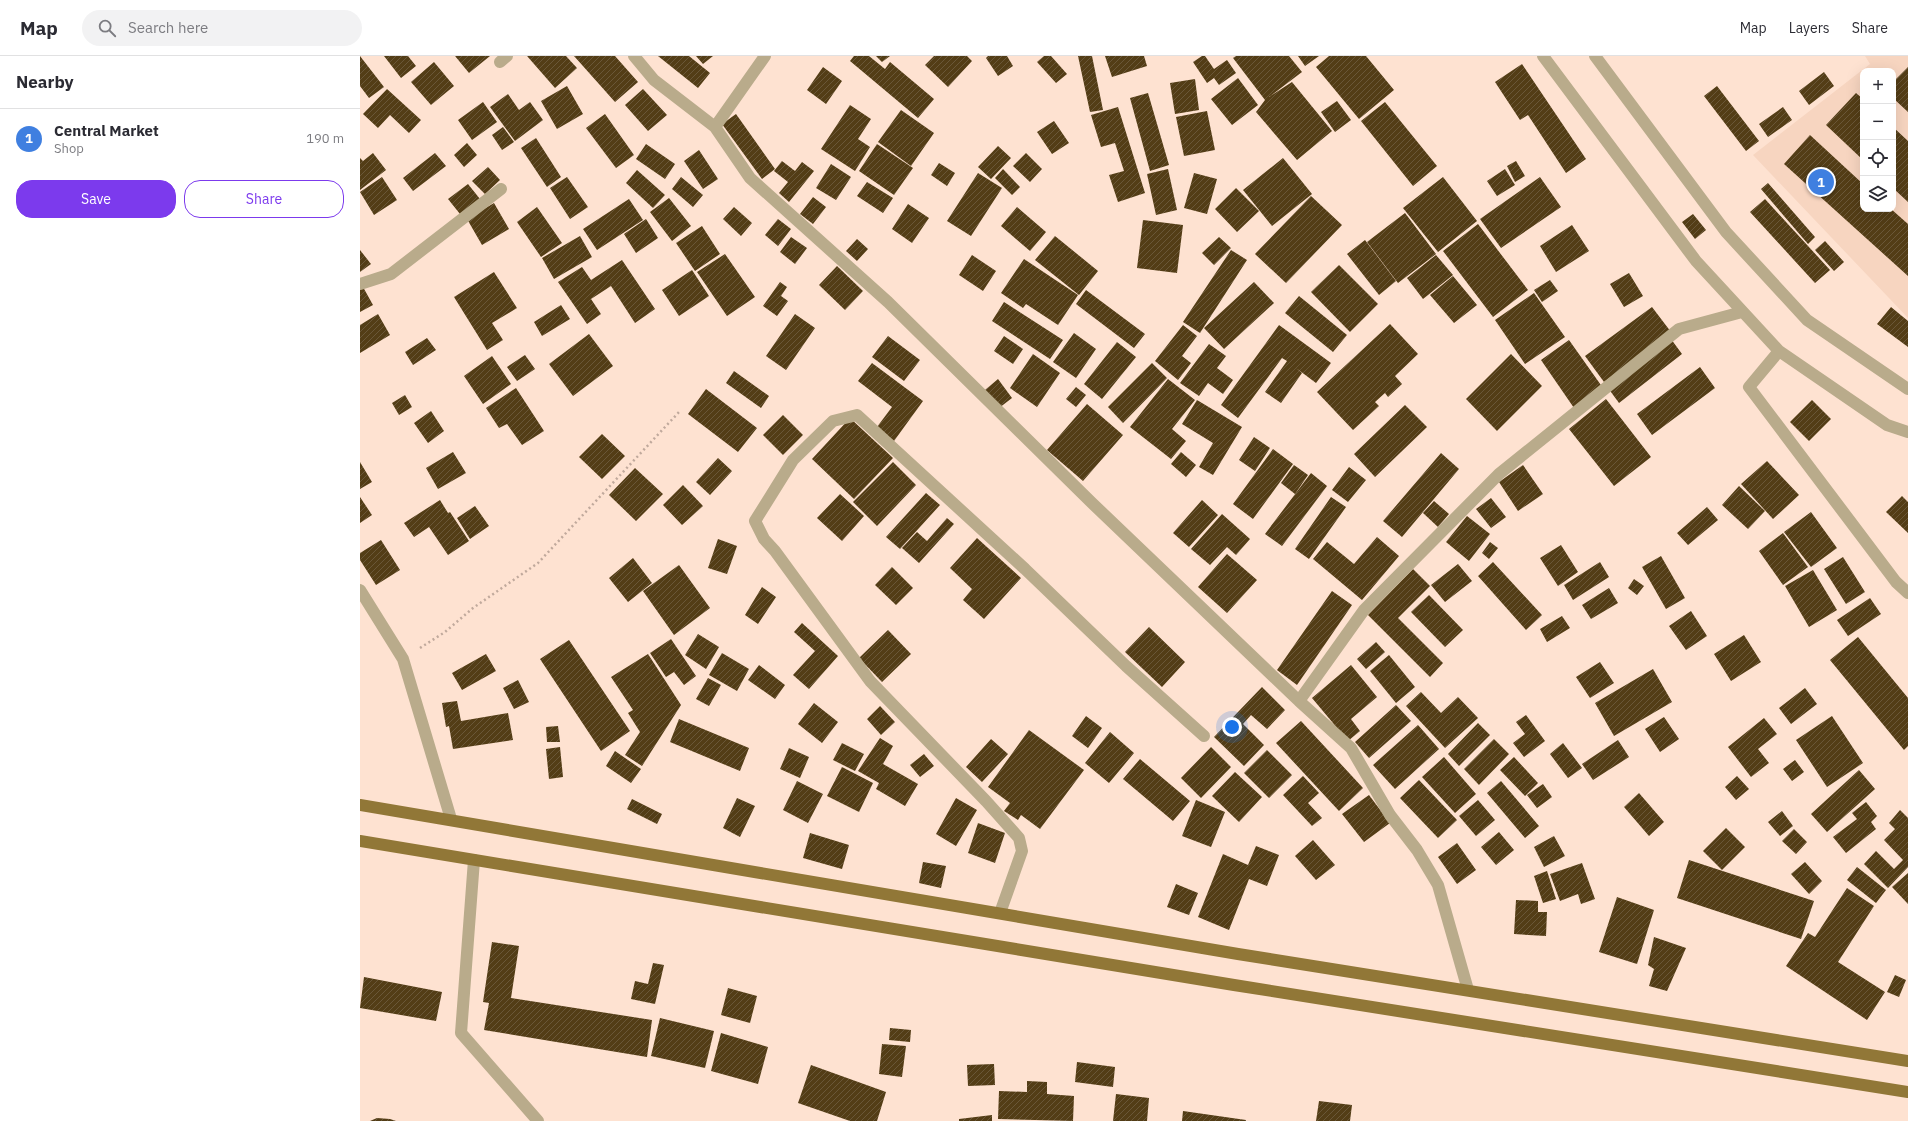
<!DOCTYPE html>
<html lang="en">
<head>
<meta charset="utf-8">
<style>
  :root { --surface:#fff; --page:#f2f2f3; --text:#2b2b33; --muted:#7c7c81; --line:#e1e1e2; --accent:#7c3aed }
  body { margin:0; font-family:"IBM Plex Sans",sans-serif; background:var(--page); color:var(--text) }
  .controls { position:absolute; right:12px; top:12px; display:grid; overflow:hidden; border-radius:8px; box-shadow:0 4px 16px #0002 }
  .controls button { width:36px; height:36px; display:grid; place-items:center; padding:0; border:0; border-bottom:1px solid var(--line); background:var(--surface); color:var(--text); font:20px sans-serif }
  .you { position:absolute; left:872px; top:671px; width:14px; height:14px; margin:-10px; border:3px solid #fff; border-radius:50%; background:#1a73e8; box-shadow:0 0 0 6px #1a73e833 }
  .badge { display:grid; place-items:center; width:26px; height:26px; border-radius:50%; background:var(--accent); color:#fff; font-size:13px; font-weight:700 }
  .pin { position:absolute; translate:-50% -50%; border:2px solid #fff; box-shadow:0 1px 4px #0006 }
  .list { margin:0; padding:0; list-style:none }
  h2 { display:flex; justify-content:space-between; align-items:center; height:52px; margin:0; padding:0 16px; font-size:17px }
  h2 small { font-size:13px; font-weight:400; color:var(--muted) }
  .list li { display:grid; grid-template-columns:26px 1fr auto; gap:12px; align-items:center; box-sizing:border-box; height:60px; padding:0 16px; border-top:1px solid var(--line) }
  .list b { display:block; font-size:15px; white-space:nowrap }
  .list p { margin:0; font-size:13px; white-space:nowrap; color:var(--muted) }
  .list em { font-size:13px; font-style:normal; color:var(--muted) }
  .actions { display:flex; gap:8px; padding:12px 16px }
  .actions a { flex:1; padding:9px 0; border:1px solid var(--accent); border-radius:16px; text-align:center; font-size:14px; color:var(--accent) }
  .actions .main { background:var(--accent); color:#fff }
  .icon { flex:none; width:22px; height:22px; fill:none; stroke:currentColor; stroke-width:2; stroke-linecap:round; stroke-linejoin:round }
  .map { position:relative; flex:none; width:1548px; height:1065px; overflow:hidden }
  header { display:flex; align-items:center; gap:24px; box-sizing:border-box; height:56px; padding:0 20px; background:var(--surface); border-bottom:1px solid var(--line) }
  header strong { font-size:19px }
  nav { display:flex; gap:22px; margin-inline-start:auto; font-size:14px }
  .search { width:280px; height:36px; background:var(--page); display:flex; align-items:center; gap:10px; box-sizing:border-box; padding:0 14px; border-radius:22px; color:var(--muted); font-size:15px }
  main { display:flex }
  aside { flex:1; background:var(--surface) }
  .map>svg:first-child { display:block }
  .built { fill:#f7d5c0; fill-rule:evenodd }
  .building { fill:url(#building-hatch) }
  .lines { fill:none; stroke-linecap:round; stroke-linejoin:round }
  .path { stroke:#c0a99c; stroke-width:2.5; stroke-dasharray:2 3; stroke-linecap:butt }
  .minor { stroke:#b9ab8b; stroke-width:12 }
  .major { stroke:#917737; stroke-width:12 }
</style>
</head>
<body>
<header>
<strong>Map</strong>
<div class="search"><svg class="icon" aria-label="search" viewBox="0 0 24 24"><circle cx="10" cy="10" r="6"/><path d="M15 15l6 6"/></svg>Search here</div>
<nav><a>Map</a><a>Layers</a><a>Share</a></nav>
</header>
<main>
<aside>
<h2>Nearby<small></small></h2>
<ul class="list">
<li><span class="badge" style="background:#3f7fe0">1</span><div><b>Central Market</b><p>Shop</p></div><em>190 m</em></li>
</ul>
<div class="actions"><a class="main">Save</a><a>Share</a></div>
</aside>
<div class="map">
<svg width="1548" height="1065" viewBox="0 0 1548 1065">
  <defs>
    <pattern id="building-hatch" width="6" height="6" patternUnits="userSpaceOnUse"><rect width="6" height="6" fill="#533d16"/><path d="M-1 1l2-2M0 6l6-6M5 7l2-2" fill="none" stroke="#6a5738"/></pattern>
  </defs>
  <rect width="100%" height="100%" fill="#fee2d1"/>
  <path class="built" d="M1505 0H1548V262L1393 99 1510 8ZM1503 15H1533V153H1503Z"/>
  <path class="building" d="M0 0 24 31 9 42 0 30Z
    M24 0H48L56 10 41 22Z
    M95 0H130L109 17Z
    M167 0H206L217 12 195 32Z
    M214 0H255L278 26 255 46Z
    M298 0H329L350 17 338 32Z
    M336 0H353L343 8Z
    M494 0H509L525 13 530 6 574 43 558 62 490 5Z
    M516 0H530L522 6Z
    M574 0H607L612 5 588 31 565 9Z
    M628 0H647L653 10 638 20 626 2Z
    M684 0H691L707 18 696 27 677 6Z
    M718 0H732L743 54 730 56Z
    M745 0H784L787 10 752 21Z
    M842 0H845L854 13 867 4 876 17 859 29 854 22 847 27 833 6Z
    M876 0H929L942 16 909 41 932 26 972 75 937 104 896 56 905 44 873 2Z
    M938 0H959L945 10Z
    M969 0H1006L1034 34 999 63 956 11Z
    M74 6 94 30 71 49 51 26Z
    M1162 8 1226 103 1206 117 1168 59 1160 64 1135 26Z
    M463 11 482 25 466 48 447 34Z
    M1548 11V56L1533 42V26Z
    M1464 16 1474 30 1449 49 1439 35Z
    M878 22 898 49 872 69 851 43Z
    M835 23 839 54 815 58 810 27Z
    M207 30 223 58 197 73 181 45Z
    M1357 30 1399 85 1386 95 1344 40Z
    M27 33 61 64 49 77 30 59 18 72 3 58Z
    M283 33 307 59 288 75 265 49Z
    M788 37 809 109 790 115 770 42Z
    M1496 37 1503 43V104L1466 69Z
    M148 38 159 54 170 46 183 64 155 85 130 51Z
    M977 45 991 64 975 76 961 56Z
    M123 46 137 66 112 84 98 64Z
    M1025 46 1077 110 1053 130 1001 65Z
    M490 49 511 63 498 83 510 91 495 115 461 93Z
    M758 51 785 137 758 146 749 119 764 115 755 87 741 91 731 59Z
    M1423 51 1432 64 1408 81 1399 68Z
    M541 54 574 77 551 110 518 86Z
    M847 55 855 94 824 100 816 61Z
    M245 58 274 99 256 112 226 72Z
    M376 58 415 113 402 123 362 68Z
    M694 65 709 87 692 98 677 76Z
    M143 71 154 86 142 94 132 79Z
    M1533 71 1548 85V146L1533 132Z
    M1450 79 1503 128V153H1531L1548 168V220L1424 108Z
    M176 82 201 121 187 131 161 92Z
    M107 87 117 99 104 111 94 99Z
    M286 88 315 108 305 123 276 103Z
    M517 88 553 112 534 139 499 115Z
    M638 90 651 102 631 123 618 111Z
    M339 94 358 123 343 133 324 105Z
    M13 97 26 114 0 134V102L3 105Z
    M75 97 86 110 53 135 43 122Z
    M666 97 682 113 670 126 653 110Z
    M923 102 952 138 912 170 883 134Z
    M422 105 435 115 442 106 454 115 429 146 419 137 428 126 414 115Z
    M1156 105 1165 120 1155 126 1147 110Z
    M579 107 595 117 587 130 571 119Z
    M471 108 491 121 476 144 456 132Z
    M128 111 140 124 125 138 112 125Z
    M643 113 660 131 652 139 635 122Z
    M808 113 817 154 796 159 787 118Z
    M1145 113 1155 129 1137 140 1127 125Z
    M277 114 305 139 293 152 266 127Z
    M618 117 642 132 611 180 587 165Z
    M834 117 857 123 847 158 824 152Z
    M22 121 37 144 14 159 0 136Z
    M207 121 228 151 210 163 190 132Z
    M321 121 343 139 333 151 312 133Z
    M1083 121 1117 165 1078 196 1043 152Z
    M1180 121 1201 151 1141 192 1120 163Z
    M507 126 533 142 523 157 497 140Z
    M1408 127 1455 181 1448 188 1401 133Z
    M108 128 120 143 100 158 88 143Z
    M876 132 899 155 877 176 855 153Z
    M951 140 982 169 926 227 895 198Z
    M453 141 466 151 453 168 440 158Z
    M309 142 331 170 312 185 290 156Z
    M269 143 283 164 237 194 223 173Z
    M1405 143 1470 214 1455 227 1390 156Z
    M134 147 149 173 122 189 107 163Z
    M548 148 569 162 552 187 532 173Z
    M177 151 202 187 181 201 157 166Z
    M374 151 392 167 381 180 363 163Z
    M657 151 686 176 670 195 641 170Z
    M1045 157 1076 198 1038 227 1007 186Z
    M1333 158 1346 174 1335 183 1322 166Z
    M286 163 298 182 276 197 264 178Z
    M418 163 431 173 418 190 405 179Z
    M783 164 823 169 817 217 777 212Z
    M1118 168 1168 234 1133 261 1083 195Z
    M1212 169 1229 195 1196 216 1180 190Z
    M342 170 360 198 335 215 316 187Z
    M220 180 232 201 194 223 182 202Z
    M695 180 738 215 719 239 675 204Z
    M431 181 447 192 435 208 420 196Z
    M859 181 871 192 854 209 842 197Z
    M497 183 508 193 497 205 486 195Z
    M1005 184 1036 225 1019 239 987 198Z
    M1465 185 1484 206 1474 215 1455 194Z
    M0 194 11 208 0 216Z
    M871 194 887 204 840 277 823 266Z
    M365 198 395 241 367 260 337 216Z
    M612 199 636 215 623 235 599 219Z
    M1076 199 1093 219 1063 243 1047 222Z
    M664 203 718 239 698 269 666 248 663 252 641 237Z
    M262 204 295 253 275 267 251 230 231 243 241 258 227 268 198 226 222 211 231 224Z
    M979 209 1018 248 990 276 951 236Z
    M477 210 503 235 485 254 459 229Z
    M332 214 349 240 319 260 302 234Z
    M134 216 157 252 132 267 143 284 127 294 94 241Z
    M1269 217 1283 240 1264 251 1250 228Z
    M1093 220 1117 249 1094 267 1070 239Z
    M1190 224 1198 235 1182 246 1174 234Z
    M420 226 427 231 421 240 428 245 417 260 403 250Z
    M894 226 914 247 864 293 844 272Z
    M3 231 13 249 0 256V232Z
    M726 234 785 278 774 292 716 248Z
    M1174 237 1205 281 1165 308 1135 264Z
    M939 240 987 279 973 296 925 257Z
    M644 246 703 284 690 303 632 265Z
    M201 249 210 263 182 280 174 266Z
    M1292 251 1311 276 1244 326 1225 300Z
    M1531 251 1548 265V291L1517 268Z
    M18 258 30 279 0 297V269Z
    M435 258 455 272 426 314 406 300Z
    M1030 268 1058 298 1035 320 1042 328 1028 341 1025 337 1015 346 1019 350 993 374 957 336Z
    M823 269 837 280 822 300 831 307 818 324 795 305Z
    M919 269 971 307 956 327 936 312 942 317 921 347 905 336 927 305 922 302 878 362 861 349Z
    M714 277 736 293 716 322 693 306Z
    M229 278 253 310 213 340 189 308Z
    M528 280 560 304 544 325 512 301Z
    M644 280 663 293 653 308 634 295Z
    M67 282 76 294 53 309 45 296Z
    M1311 283 1322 298 1259 347 1248 332Z
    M1209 284 1243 332 1214 352 1181 304Z
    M757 286 776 301 742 343 724 328Z
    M849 288 866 300 857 312 873 324 863 338 848 327 839 340 820 327Z
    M673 298 700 317 677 351 650 332Z
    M1151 298 1182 330 1137 375 1106 343Z
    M165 299 175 313 157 325 147 311Z
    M132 300 151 328 123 348 104 320Z
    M512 307 563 345 534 385 517 371 532 351 498 325Z
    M792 307 807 322 763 367 748 351Z
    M1340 311 1355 332 1292 379 1277 358Z
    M374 315 409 340 401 352 366 327Z
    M638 323 652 342 639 352 625 334Z
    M808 323 835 344 812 373 826 385 811 403 770 371Z
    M716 331 726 339 716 351 706 343Z
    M156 332 184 375 162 389 147 368 139 372 126 352Z
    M346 333 397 372 378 396 328 358Z
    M45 339 52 351 39 359 32 347Z
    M1246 343 1291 401 1254 430 1209 373Z
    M837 344 882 371 853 419 839 411 853 387 822 368Z
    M1452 344 1471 363 1449 385 1430 366Z
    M727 348 763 379 723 425 687 394Z
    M1045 349 1067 371 1015 421 994 398Z
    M71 355 84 375 68 387 54 367Z
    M423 359 443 379 423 399 403 379Z
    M490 362 533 402 494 443 452 403Z
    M242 378 265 400 242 423 219 401Z
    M894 381 910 392 895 415 879 404Z
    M913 393 933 408 893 463 873 448Z
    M93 396 106 417 78 433 66 412Z
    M821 396 836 409 826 421 811 408Z
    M1081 397 1099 413 1042 481 1023 465Z
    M358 402 372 415 350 439 336 426Z
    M1407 405 1439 439 1413 463 1381 428Z
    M0 406 12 426 0 433Z
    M533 406 556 429 517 470 493 446Z
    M934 409 948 419 935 438 921 427Z
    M1163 409 1183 438 1158 455 1139 426Z
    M989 411 1006 424 988 446 972 434Z
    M275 412 303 438 276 465 249 439Z
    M951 417 967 430 922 490 905 478Z
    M323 429 343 450 322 469 303 449Z
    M1379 430 1405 455 1388 473 1362 449Z
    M566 437 580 449 540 493 526 481Z
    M480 438 504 460 482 485 457 462Z
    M1542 440 1548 446V477L1526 456Z
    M0 441 12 459 0 467Z
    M971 441 986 451 949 503 935 493Z
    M1131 442 1146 461 1131 472 1116 453Z
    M80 444 88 457 90 456 109 485 88 499 69 471 54 481 44 467Z
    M842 444 858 459 829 491 813 477Z
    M1074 445 1089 458 1078 471 1063 457Z
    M115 450 129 470 110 483 97 462Z
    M1347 451 1358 464 1328 489 1317 477Z
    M1451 456 1477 492 1451 511 1424 476Z
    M862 458 890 483 876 499 867 491 850 509 831 493Z
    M1107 460 1130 478 1109 505 1086 486Z
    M587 462 594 468 559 507 542 492 557 476 567 485Z
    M1423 477 1448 511 1423 529 1399 495Z
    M1017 481 1039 500 1002 544 953 503 967 486 994 508Z
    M617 482 661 522 624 563 603 544 612 533 590 512Z
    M358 483 377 490 367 518 348 512Z
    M21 484 40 514 16 529 0 504V497Z
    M1130 486 1138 492 1129 503 1122 497Z
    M1201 489 1218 516 1198 530 1180 502Z
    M867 498 897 524 867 557 838 531Z
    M1301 500 1325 542 1306 553 1282 511Z
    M1483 501 1505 536 1486 548 1464 513Z
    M273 502 292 527 268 546 249 522Z
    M1133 506 1182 559 1166 574 1118 520Z
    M1240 506 1249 521 1213 544 1204 529Z
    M1098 508 1112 525 1085 546 1071 529Z
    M319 509 350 552 314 579 283 535Z
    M532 511 553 532 536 549 515 529Z
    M1053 513 1070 530 1038 562 1083 607 1070 621 1008 559Z
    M1453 514 1477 554 1449 571 1425 530Z
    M1274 523 1284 530 1277 539 1268 532Z
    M402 531 416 541 398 568 385 559Z
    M1249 532 1258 547 1231 563 1222 549Z
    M972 535 992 549 937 629 917 614Z
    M1069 539 1103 574 1085 591 1051 556Z
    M1510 542 1521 558 1488 580 1477 564Z
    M1331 555 1347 580 1326 594 1309 570Z
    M1202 560 1210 572 1187 586 1180 573Z
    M442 567 478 600 449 633 433 619 455 595 434 576Z
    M789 571 825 606 802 631 765 596Z
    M528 574 551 598 522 626 499 602Z
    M338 578 359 591 346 613 325 599Z
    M1384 579 1401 606 1371 625 1354 598Z
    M1498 581 1548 642V690L1544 694 1470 604Z
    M311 583 336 620 324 629 314 616 306 621 290 597Z
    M209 584 270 675 241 695 180 603Z
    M1016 586 1025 596 1006 613 997 603Z
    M362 597 389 613 377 635 349 619Z
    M126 598 136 615 102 634 92 617Z
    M288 598 321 649 282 710 265 699 280 676 268 657 273 654 251 621Z
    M1029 599 1055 631 1036 647 1010 615Z
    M1240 606 1254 627 1230 642 1216 621Z
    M399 609 425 629 415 643 388 624Z
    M991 609 1017 641 991 663 1000 675 988 685 952 642Z
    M1293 613 1312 646 1254 680 1235 647Z
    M348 622 361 629 349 650 336 643Z
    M158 624 169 646 154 653 143 632Z
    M902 631 925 654 907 673 891 659 883 668 904 689 884 710 854 681Z
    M1445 632 1457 648 1431 668 1419 652Z
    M1061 636 1081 657 1098 641 1118 662 1085 692 1046 650Z
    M97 645 101 665 148 657 153 684 93 693 89 670 86 671 82 647Z
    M454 647 478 666 462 687 438 668Z
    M1036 649 1051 665 1009 702 995 686Z
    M520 650 535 666 521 679 507 663Z
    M1166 659 1185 685 1164 701 1153 687 1165 678 1156 666Z
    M726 660 742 672 728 692 712 680Z
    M1472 660 1503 707 1467 731 1436 684Z
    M1304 661 1319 683 1300 696 1285 673Z
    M1404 662 1417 678 1398 693 1409 707 1391 721 1368 691Z
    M319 663 389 692 380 715 310 686Z
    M941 665 1003 732 979 755 916 687Z
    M1118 667 1130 679 1099 710 1088 698Z
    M1058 669 1079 693 1035 733 1013 709Z
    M198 670 200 686H187L186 671Z
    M669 674 724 714 680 773 661 759 658 764 644 755 650 747 628 731Z
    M750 676 774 697 749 727 725 707Z
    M520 682 533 690 523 708 558 728 545 750 516 733 519 727 498 715Z
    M631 683 648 698 622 726 606 711Z
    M1134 683 1149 698 1119 729 1104 713Z
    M1258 684 1269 701 1233 724 1222 708Z
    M482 687 504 698 495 715 473 704Z
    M1203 687 1222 712 1208 722 1190 698Z
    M200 691 203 721 189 723 186 693Z
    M851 691 871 711 841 742 821 722Z
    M429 692 449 701 440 722 420 713Z
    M907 694 932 719 909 742 884 717Z
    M255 695 281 713 271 727 246 710Z
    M564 698 574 710 560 721 550 709Z
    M1084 701 1116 738 1095 757 1062 721Z
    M1154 701 1178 727 1165 740 1140 714Z
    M780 703 830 745 813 765 763 723Z
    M1435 704 1444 716 1432 725 1423 713Z
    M482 711 513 727 499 756 467 740Z
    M1499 714 1515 733 1467 776 1451 758Z
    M875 716 902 741 879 766 852 740Z
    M943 720 959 737 948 747 962 762 952 770 923 739Z
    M1377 720 1389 733 1376 744 1365 731Z
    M1059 724 1097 764 1078 782 1040 742Z
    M437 725 463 738 448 767 423 754Z
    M1141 725 1179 770 1165 782 1127 737Z
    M1183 728 1192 741 1177 752 1167 739Z
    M1279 737 1304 766 1289 780 1264 751Z
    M1009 739 1030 767 1004 786 982 758Z
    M377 742 395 750 380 781 363 772Z
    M596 742 617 754 596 790 576 778Z
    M272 743 302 758 297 768 267 753Z
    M836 744 865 756 851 791 822 780Z
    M1118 744 1135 764 1116 780 1099 760Z
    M1506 746 1517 760 1511 766 1516 773 1486 797 1473 781 1497 763 1492 757Z
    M1540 754 1548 762V811L1528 832 1504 808 1516 795 1534 813 1543 804 1524 784 1535 773 1529 767Z
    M1422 755 1433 770 1420 780 1408 766Z
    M618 767 645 777 635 807 608 797Z
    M1366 772 1385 791 1362 814 1343 795Z
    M1434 773 1447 786 1436 798 1422 785Z
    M1139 776 1154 794 1136 809 1121 791Z
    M450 777 489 789 482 813 443 802Z
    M1194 780 1205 800 1184 811 1174 791Z
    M953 784 975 809 956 824 935 800Z
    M1097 787 1116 814 1097 828 1078 801Z
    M896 790 919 799 907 830 889 823 869 874 838 861 863 798 888 809Z
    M1329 804 1454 845 1441 883 1317 842Z
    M563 806 586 810 581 832 559 827Z
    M1445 806 1462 825 1449 838 1431 818Z
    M1222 807 1235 843 1221 848 1218 838 1200 845 1190 818Z
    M1497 811 1526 834 1516 847 1487 824Z
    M1187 815 1196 843 1183 847 1174 820Z
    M1548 817V848L1532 831Z
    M816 828 838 837 829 859 807 851Z
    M1487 832 1514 850 1478 906 1525 936 1507 964 1426 910 1448 877 1455 881Z
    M1257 841 1294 854 1277 908 1239 896Z
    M1156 844 1178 845V856H1187L1186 880 1154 878Z
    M1294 881 1326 892 1307 935 1289 930 1294 913 1288 909Z
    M132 886 159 890 151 942 292 964 287 1001 124 974 129 947 123 946Z
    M293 907 304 909 295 948 271 943 275 925 288 928Z
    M1535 919 1546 924 1539 941 1527 936Z
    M4 921 82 936 76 965 0 952Z
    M368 932 397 940 390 967 361 959Z
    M300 962 354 975 345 1012 291 1000Z
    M530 972 551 974 550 986 529 984Z
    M361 977 408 991 398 1028 351 1015Z
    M522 988 546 990 542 1021 519 1018Z
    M717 1006 755 1011 753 1031 715 1026Z
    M634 1008 635 1029 608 1030 607 1009Z
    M451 1009 526 1036 517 1065H490L438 1047Z
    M667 1025 687 1026V1038L714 1040 713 1065 638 1063 639 1035 667 1036Z
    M756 1038 789 1042 787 1065H753Z
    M959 1045 992 1049 990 1065H956Z
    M823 1055 886 1064V1065H822Z
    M632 1059V1065H599V1063Z
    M17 1062 30 1063 36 1065H10Z"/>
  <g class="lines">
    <path class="path" d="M60 592 85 576 113 552 178 507 320 355"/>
    <path class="minor" d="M274 0 294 24 355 71 390 122 528 246 732 447 939 645 991 692 1030 759 1057 794 1078 829 1108 934
      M1183 0 1336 205 1419 295 1527 369 1548 376
      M1235 0 1366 176 1447 264 1548 333
      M140 6 147 0
      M355 71 405 0
      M0 228 31 218 141 133
      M1419 295 1389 331 1536 526 1548 537
      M0 534 43 603 91 763
      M939 645 1004 554 1139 418 1319 273 1382 256
      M114 804 101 977 178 1065
      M640 857 662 795 659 782 626 745 510 625 415 495 404 483 395 465 433 404 473 365 497 359 665 513 766 610 844 680"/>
    <path class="major" d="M0 749 878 898 1548 1005
      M0 785 874 929 1548 1036"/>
  </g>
</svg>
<div class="controls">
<button>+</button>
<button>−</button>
<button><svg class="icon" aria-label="locate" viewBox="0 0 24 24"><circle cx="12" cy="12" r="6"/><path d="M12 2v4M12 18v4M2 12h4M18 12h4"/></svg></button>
<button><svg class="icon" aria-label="layers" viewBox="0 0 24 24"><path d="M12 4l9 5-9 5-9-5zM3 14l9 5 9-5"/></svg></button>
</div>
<div class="you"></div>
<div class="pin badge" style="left:1461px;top:126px;background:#3f7fe0">1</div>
</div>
</main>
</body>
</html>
